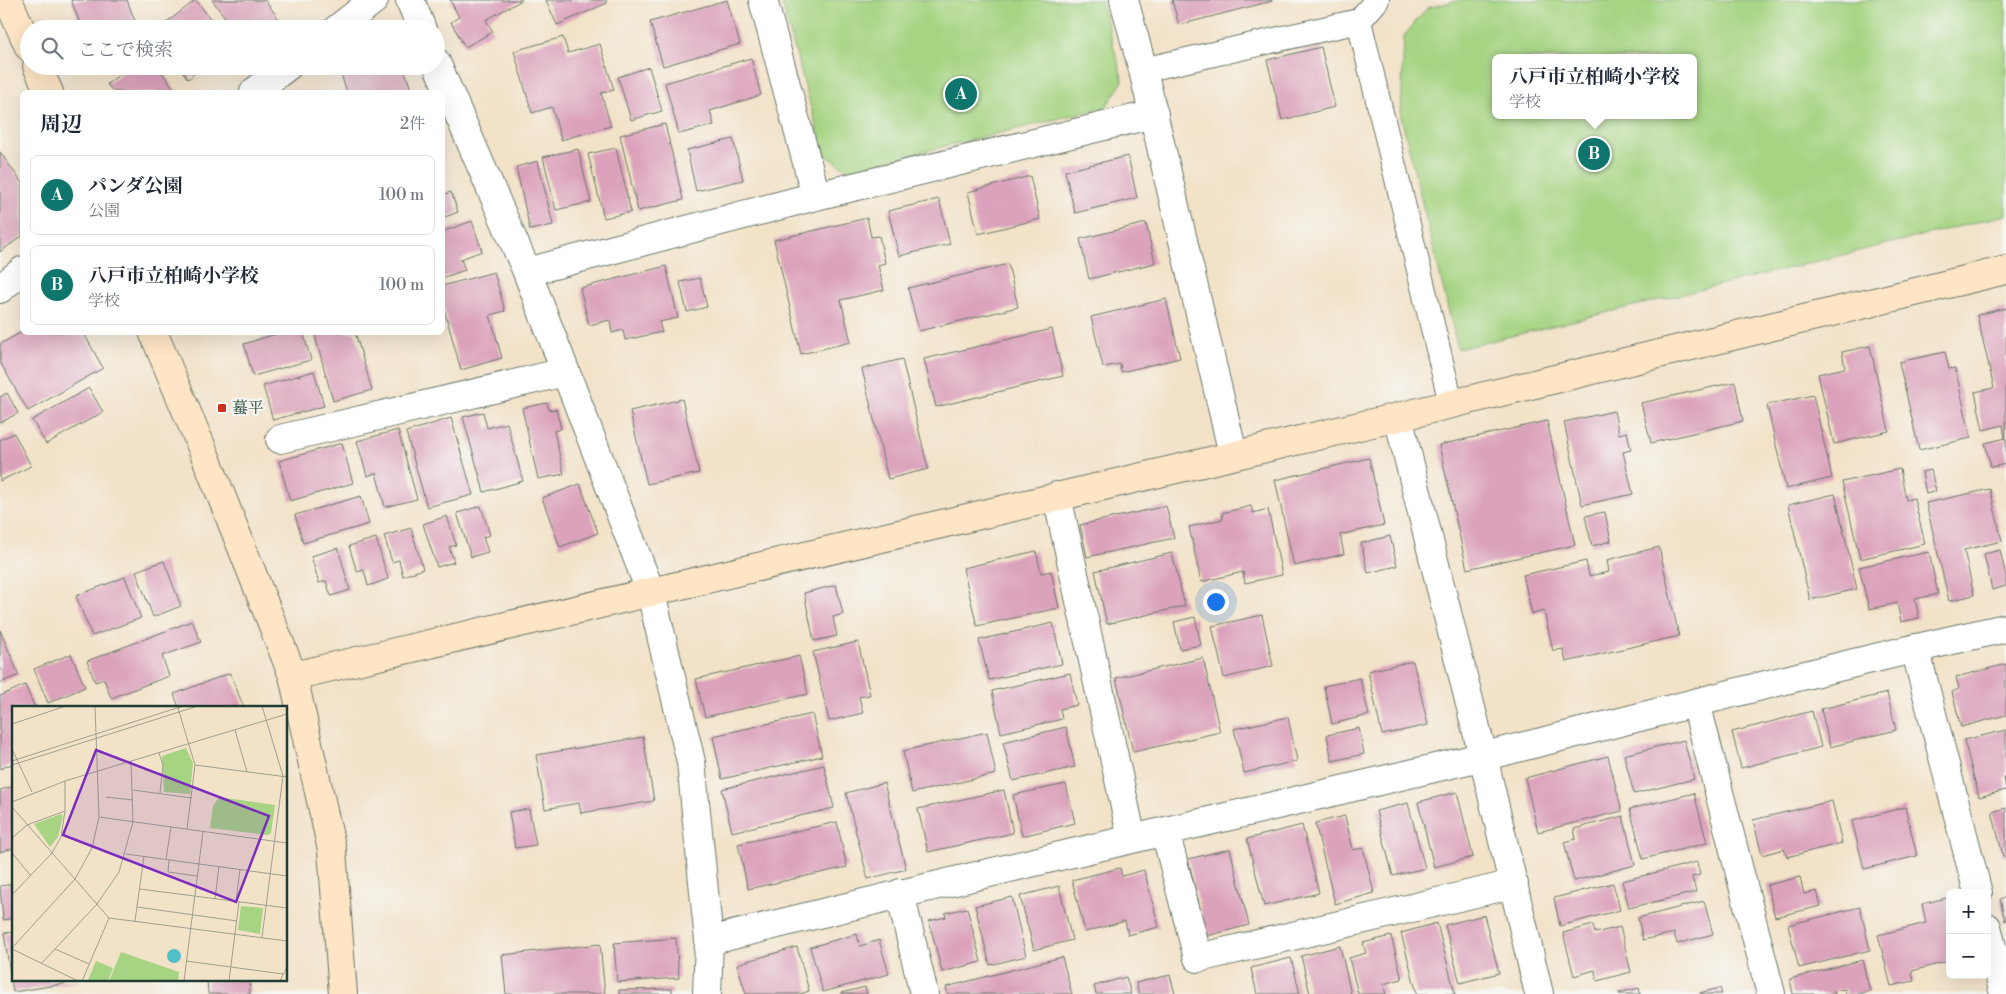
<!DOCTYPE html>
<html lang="ja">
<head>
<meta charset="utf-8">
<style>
  :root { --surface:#fff; --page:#f6f6f7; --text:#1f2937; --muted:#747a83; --line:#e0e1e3; --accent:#0f766e }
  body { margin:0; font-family:"Libre Bodoni","Noto Serif JP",serif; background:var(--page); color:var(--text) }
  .controls { position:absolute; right:15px; bottom:15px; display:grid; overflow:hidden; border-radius:8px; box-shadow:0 5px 20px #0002 }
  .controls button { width:45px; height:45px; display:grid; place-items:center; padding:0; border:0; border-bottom:1px solid var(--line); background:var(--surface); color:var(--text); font:25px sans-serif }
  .you { position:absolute; left:1215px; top:601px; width:18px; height:18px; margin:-12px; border:4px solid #fff; border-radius:50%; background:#1a73e8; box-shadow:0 0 0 8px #1a73e833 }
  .badge { display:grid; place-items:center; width:32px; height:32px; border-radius:50%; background:var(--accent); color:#fff; font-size:16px; font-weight:700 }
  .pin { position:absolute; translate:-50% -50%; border:2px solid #fff; box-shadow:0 1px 5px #0006 }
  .popup { position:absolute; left:1492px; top:54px; width:205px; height:65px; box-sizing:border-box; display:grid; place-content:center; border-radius:8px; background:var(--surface); filter:drop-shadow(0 1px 4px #0005); font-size:16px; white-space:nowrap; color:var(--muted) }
  .popup b { font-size:19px; color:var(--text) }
  .popup::after { content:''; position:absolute; left:50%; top:100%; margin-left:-10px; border:10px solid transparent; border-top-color:var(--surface) }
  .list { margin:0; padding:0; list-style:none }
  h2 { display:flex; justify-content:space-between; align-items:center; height:65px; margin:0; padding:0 20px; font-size:21px }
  h2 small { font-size:16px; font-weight:400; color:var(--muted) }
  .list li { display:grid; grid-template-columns:32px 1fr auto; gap:15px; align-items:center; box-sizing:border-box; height:80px; margin:0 10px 10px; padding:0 10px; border:1px solid var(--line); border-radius:8px }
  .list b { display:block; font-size:19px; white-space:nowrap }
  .list p { margin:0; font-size:16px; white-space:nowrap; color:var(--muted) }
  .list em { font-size:16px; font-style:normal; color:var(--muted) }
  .icon { flex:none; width:28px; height:28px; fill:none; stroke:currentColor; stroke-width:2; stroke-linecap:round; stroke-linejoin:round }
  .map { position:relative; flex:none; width:2006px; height:994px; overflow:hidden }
  .search { position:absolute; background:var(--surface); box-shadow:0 5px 20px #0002; left:20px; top:20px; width:425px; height:55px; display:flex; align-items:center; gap:12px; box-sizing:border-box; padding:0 18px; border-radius:28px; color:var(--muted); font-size:19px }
  .panel { position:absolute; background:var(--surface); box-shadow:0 5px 20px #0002; left:20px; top:90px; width:425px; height:245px; border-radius:8px }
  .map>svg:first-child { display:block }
  .green { fill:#a6d482; stroke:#62885b; fill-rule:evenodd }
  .building { fill:#dba2bb }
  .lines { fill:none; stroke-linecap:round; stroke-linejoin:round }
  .lane-casing { stroke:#697768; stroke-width:26 }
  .street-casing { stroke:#697768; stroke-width:30 }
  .secondary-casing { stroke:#697768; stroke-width:30 }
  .lane { stroke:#fff; stroke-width:24 }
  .street { stroke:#fff; stroke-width:28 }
  .secondary { stroke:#fde5c5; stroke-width:28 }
  .poi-dot { fill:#c8321e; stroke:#f6f6f2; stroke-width:2 }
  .labels { text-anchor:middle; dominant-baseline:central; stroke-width:4.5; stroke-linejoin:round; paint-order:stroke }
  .poi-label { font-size:16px; fill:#1f3d34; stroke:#f6f6f2; text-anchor:start }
  .inset-road { fill:none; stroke:#9ea08d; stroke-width:1 }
  .view { fill:#7b2cbf; fill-opacity:0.15; stroke:#7b2cbf; stroke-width:2.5 }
  .inset-edge { fill:none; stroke:#1f3d34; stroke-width:2.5 }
</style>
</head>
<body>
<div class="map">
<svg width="2006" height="994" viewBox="0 0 2006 994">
  <rect width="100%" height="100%" fill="#f6f6f2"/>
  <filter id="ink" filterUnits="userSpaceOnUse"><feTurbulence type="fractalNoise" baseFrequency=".02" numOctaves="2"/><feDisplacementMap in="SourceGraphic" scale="10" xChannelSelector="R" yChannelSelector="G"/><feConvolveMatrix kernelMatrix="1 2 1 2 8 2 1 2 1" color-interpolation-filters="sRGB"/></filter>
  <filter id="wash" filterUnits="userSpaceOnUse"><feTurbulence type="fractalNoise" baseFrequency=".0096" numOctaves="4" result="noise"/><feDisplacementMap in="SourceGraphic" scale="20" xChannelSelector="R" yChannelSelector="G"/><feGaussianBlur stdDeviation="1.12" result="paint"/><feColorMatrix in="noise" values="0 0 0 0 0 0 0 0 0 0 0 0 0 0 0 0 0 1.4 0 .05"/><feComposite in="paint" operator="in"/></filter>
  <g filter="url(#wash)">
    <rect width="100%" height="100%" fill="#f2e2c8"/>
    <path class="green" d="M781 0H1101L1123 81 1106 107 848 170 824 154Z
      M1460 0H2006V215L1458 349 1401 116 1404 36 1427 8ZM1495 58H1693V115H1495Z"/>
    <g id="blocks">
      <path class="building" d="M71 0H127L138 29H82Z
        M196 0 218 29H158Z
        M212 0H265L278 18 264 29H234Z
        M450 0H522L486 20 493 32 465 47 451 22 459 17Z
        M546 0H606L607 3 557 25Z
        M727 0 740 44 663 66 650 22Z
        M1172 0H1272V1L1179 25Z
        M563 37 568 53 600 44 614 90 601 93 611 126 561 140 552 107 532 113 514 51Z
        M1321 47 1335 107 1282 120 1267 60Z
        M751 58 761 95 710 111 714 125 679 134 665 83Z
        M131 66H157L177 92H113L107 84Z
        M179 66H204L188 79Z
        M355 66H403L412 92H347L340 72Z
        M649 67 662 111 631 120 618 77Z
        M665 124 683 200 638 211 620 135Z
        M733 139 743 180 696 191 687 150Z
        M616 148 631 212 604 218 588 154Z
        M578 149 591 202 556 210 543 157Z
        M0 152 22 183V236L0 252Z
        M1128 156 1137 198 1075 213 1065 171Z
        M538 161 553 225 530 230 516 167Z
        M1030 176 1040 219 978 234 968 192Z
        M451 192 458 212 442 218V195Z
        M939 199 950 244 899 256 888 211Z
        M867 218 871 237 879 236 885 263 878 265 884 290 841 300 851 342 801 354 774 240Z
        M472 221 482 251 461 259 465 270 442 278V232Z
        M1146 223 1155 263 1089 279 1080 239Z
        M1008 264 1018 307 919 331 908 288Z
        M666 266 678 318 659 322 662 332 625 340 623 330 612 333 610 320 589 325 580 288Z
        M494 272 505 311 490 315 502 358 461 370 442 302V286Z
        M700 278 707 307 687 312 680 282Z
        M1166 299 1180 358 1121 372 1120 364 1103 367 1091 317Z
        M2006 308V437L2005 438 2003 425 1983 430 1975 392 1994 388 1977 315Z
        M1052 329 1063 376 936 407 924 359Z
        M22 332H83L103 368 28 411 0 362V344Z
        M282 332H303L311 360 253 376 244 344Z
        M314 332H355L372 390 333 401Z
        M1870 346 1889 431 1834 444 1818 374 1845 368 1842 352Z
        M1945 352 1949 369 1955 368 1971 438 1919 450 1899 362Z
        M902 359 928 469 888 479 862 369Z
        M314 371 324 406 273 420 263 386Z
        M1735 382 1743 421 1651 443 1641 403Z
        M89 388 103 412 46 444 32 420Z
        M7 393 18 413 0 423V397Z
        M1813 395 1832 478 1786 489 1767 405Z
        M682 399 699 473 647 484 630 411Z
        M547 403 549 410 556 409 561 429 554 431 564 474 538 479 522 408Z
        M1614 411 1619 434 1627 432 1631 450 1623 452 1633 494 1582 505 1564 422Z
        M483 412 487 428 507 423 523 481 484 492 463 417Z
        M451 418 473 495 427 507 406 432Z
        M1547 421 1575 545 1467 569 1439 445Z
        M398 430 417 499 385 507 376 473 367 476 357 441Z
        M14 433 31 466 0 481V440Z
        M2006 438V464L1991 467 1985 443Z
        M342 443 353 483 290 501 279 461Z
        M1369 458 1384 525 1340 535 1344 554 1294 566 1275 480Z
        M1900 469 1906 500 1914 498 1925 544 1860 559 1842 482Z
        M1931 470 1936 491 1926 494 1922 472Z
        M580 484 598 533 560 547 542 498Z
        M1990 489 2002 541 1964 550 1974 595 1949 601 1926 503Z
        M1835 494 1857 589 1810 600 1788 505Z
        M361 496 369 524 303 543 295 515Z
        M481 506 490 535 483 537 488 552 471 557 457 513Z
        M1166 506 1174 538 1087 557 1080 525Z
        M1251 506 1253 513 1268 509 1282 575 1245 583 1243 572 1201 582 1189 527 1223 519 1222 513Z
        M1605 512 1611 541 1592 546 1585 516Z
        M447 516 456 545 449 547 454 562 437 567 423 524Z
        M411 528 423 569 403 576 399 560 392 562 384 536Z
        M1390 536 1397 566 1368 573 1361 543Z
        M376 538 388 579 368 586 364 570 357 572 349 546Z
        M1659 547 1679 636 1566 662 1563 649 1553 651 1544 611 1532 614 1523 575 1586 561 1589 576 1609 572 1607 560Z
        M338 548 350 590 331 596 326 581 319 583 311 556Z
        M2000 550 2006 576V586L1992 590 1984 554Z
        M1036 551 1041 573 1051 571 1059 608 977 626 963 568Z
        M1929 552 1938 594 1915 599 1919 618 1901 622 1897 603 1869 609 1859 567Z
        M1172 553 1185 606 1107 624 1095 571Z
        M164 561 181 606 153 617 136 571Z
        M125 577 141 618 92 636 76 596Z
        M836 585 843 614 833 617 837 636 814 641 804 593Z
        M1262 615 1273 666 1224 678 1212 626Z
        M1195 617 1201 645 1180 649 1174 622Z
        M192 621 201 642 162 656 169 676 111 698 104 679 95 682 87 661Z
        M1053 623 1062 664 989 680 979 640Z
        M0 630 19 675 0 683Z
        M858 642 870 695 859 697 863 713 829 721 813 652Z
        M71 654 85 687 48 703 34 669Z
        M799 656 808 694 705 717 696 679Z
        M1203 658 1220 732 1133 752 1116 678Z
        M1413 661 1428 725 1382 735 1368 671Z
        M2006 664V715L1961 727 1952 692 1959 689 1956 677Z
        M230 673 244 708H179L174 694Z
        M1070 673 1077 705 1060 709 1062 719 1001 733 992 691Z
        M1360 678 1369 715 1332 724 1324 686Z
        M25 685 35 708H14V763L0 769V696Z
        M1887 693 1896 730 1830 747 1821 709Z
        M1812 711 1821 747 1741 768 1732 732Z
        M812 714 822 756 722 779 713 736Z
        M1288 717 1297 761 1244 773 1234 729Z
        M1066 727 1075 767 1013 781 1003 742Z
        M1359 728 1364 754 1332 761 1327 735Z
        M2006 730V777H2004L2006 790 1979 797 1964 740Z
        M987 732 996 774 912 793 903 751Z
        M643 737 654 801 581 813 579 803 545 809 536 755Z
        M1684 740 1694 779 1634 794 1624 755Z
        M1608 756 1622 811 1538 832 1525 778Z
        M824 765 834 808 732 832 722 789Z
        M884 783 906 869 868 879 846 793Z
        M1066 784 1075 823 1022 836 1013 795Z
        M14 786V848L0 852V790Z
        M1004 790 1013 833 928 852 918 809Z
        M1457 792 1473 857 1434 867 1418 802Z
        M1694 793 1707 843 1643 859 1630 809Z
        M1832 801 1842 843 1787 857 1784 849 1762 855 1753 820Z
        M1408 803 1425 868 1393 876 1376 811Z
        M1905 807 1917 856 1864 869 1852 821Z
        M2006 808V856H2003L1992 812Z
        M529 809 536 845 515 848 509 812Z
        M1345 816 1353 850 1363 848 1374 893 1335 904 1315 823Z
        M1623 816 1635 865 1574 881 1564 842 1576 839 1574 829Z
        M837 822 847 867 748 889 738 844Z
        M1302 825 1319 893 1264 906 1247 839Z
        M1230 849 1249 925 1207 936 1188 859Z
        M1697 862 1700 875 1692 877 1696 892 1629 908 1622 881Z
        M1120 868 1122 876 1144 870 1159 927 1128 935 1125 921 1085 932 1072 880Z
        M1800 877 1804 894 1817 891 1821 906 1775 917 1767 885Z
        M1613 883 1620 910 1560 926 1554 898Z
        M14 884V918L3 920 0 886Z
        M1059 886 1072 940 1034 950 1020 896Z
        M1012 897 1026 956 990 965 975 906Z
        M1950 897V961L1912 971 1914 981 1891 986 1878 935 1926 923 1922 904Z
        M2006 897V921H2005L2000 899Z
        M1704 901 1713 934 1677 944 1674 933 1643 940 1638 918Z
        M1860 907 1870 950 1799 968 1788 925Z
        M967 908 981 962 942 972 929 921 946 917 945 913Z
        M1484 915 1499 973 1460 983 1445 925Z
        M1437 923 1455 994H1417L1401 933Z
        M1593 925 1595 933 1620 927 1631 972 1597 981 1595 970 1574 976 1563 933Z
        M14 932V980L81 981 13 992 4 933Z
        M857 934 860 946 879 940 889 974 823 992 810 947Z
        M1391 936 1402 979 1383 984 1386 994H1358L1349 958 1366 953 1363 943Z
        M676 938 679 978 617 982 614 943Z
        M600 944 605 994H506L502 955Z
        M1340 946 1351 994H1310L1301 956Z
        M797 947 809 991 800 994H746L737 964Z
        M1062 957 1072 994H948L946 987Z
        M1291 958 1300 994H1257L1251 968Z
        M1862 960 1870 991 1858 994H1846L1845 989 1834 991 1835 994H1793L1790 979Z
        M1170 975 1175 994H1139L1136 983Z
        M1126 977 1131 994H1096L1094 986Z
        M207 980H249L250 994H208Z
        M865 987 867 994H841V993Z
        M1639 988 1640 994H1619V993Z
        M1720 988 1722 994H1700V993Z
        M672 989V994H619V990Z"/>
    </g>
  </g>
  <g filter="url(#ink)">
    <use href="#blocks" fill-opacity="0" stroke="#697768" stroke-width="1"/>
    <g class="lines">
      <defs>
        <path id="lane" d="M1359 21 1451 403
          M1143 70 1359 21 1377 0"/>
        <path id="street" d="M410 0 422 29
          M763 0 816 196
          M1124 0 1143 70 1233 454
          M337 29 374 0
          M436 62 527 272 651 593 691 762 709 941 707 994
          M254 92 288 66
          M527 272 816 196 1154 114
          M0 289 22 271
          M1398 417 1483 756 1539 994
          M280 439 565 372
          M1057 496 1132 839
          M1915 648 1978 893
          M1696 703 1771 994
          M1165 831 1198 958 1514 884
          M900 893 924 994
          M1987 927 2004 994
          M709 941C967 876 1226 818 1485 756 1659 713 1831 666 2006 628"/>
        <path id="secondary" d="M8 0 29 47
          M37 66 49 92
          M153 332 205 455 293 676 332 850 343 994
          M293 676 1398 417 2006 270"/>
      </defs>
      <use href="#lane" class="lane-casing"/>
      <use href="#street" class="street-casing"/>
      <use href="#secondary" class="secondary-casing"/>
      <use href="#lane" class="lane"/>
      <use href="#street" class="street"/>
      <use href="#secondary" class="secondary"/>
    </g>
  </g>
  <rect class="poi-dot" x="217" y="403" width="10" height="10" rx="2.5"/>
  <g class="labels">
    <g class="poi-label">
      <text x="232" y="408">蟇平</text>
    </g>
  </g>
  <g transform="translate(12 706)">
    <rect width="275" height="275" fill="#f2e2c8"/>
    <path d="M174 42 181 57 178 88 152 86 150 50ZM207 91 263 99 259 127 256 129 198 122 201 100ZM49 108 51 110 46 131 38 141 22 118ZM229 200 251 202 248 228 226 224ZM109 246 167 266 166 275H97ZM84 255 101 262 96 275 76 274Z" fill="#a6d482"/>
    <path d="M155 250a7 7 0 1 1 14 0a7 7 0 1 1-14 0Z" fill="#51bec8"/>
    <path class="inset-road" d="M166 2 183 59 175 123M0 18 54 0M223 24 235 66M0 43 20 86M147 47 151 59 148 87M0 55 171 0M0 59 186 0M183 59 275 71M121 84 180 92M94 91 121 94M0 96 53 75 275 8M0 101 97 212 275 235M87 111 275 137M0 132 15 119 53 105M0 147 19 170M114 148 275 170M154 153 159 121M157 154 156 166 185 170M128 183 275 202M0 189 40 147 49 131 53 105V75M203 193 207 160M224 195 228 163M125 201 225 215M123 215 132 150M250 231 271 70 250 0M0 242 63 173 80 142 87 111 83 0M0 243 66 275M43 243 77 258M174 255 271 268M29 258 85 198 107 166 121 116 119 55M70 275 97 212M172 275 191 126M217 275 227 196M268 275 275 261"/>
    <path class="view" d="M84 44 257 110 224 196 51 129Z"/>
    <rect width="275" height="275" class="inset-edge"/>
  </g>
</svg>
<div class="controls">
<button>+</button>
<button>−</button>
</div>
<div class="you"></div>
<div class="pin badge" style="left:961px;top:94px">A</div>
<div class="pin badge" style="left:1594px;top:154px">B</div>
<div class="popup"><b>八戸市立柏崎小学校</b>学校</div>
<div class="search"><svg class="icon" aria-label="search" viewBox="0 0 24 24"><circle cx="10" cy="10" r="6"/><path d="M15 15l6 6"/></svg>ここで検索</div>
<section class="panel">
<h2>周辺<small>2件</small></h2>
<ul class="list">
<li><span class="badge">A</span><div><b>パンダ公園</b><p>公園</p></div><em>100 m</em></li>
<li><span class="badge">B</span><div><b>八戸市立柏崎小学校</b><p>学校</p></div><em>100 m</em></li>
</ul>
</section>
</div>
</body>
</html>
